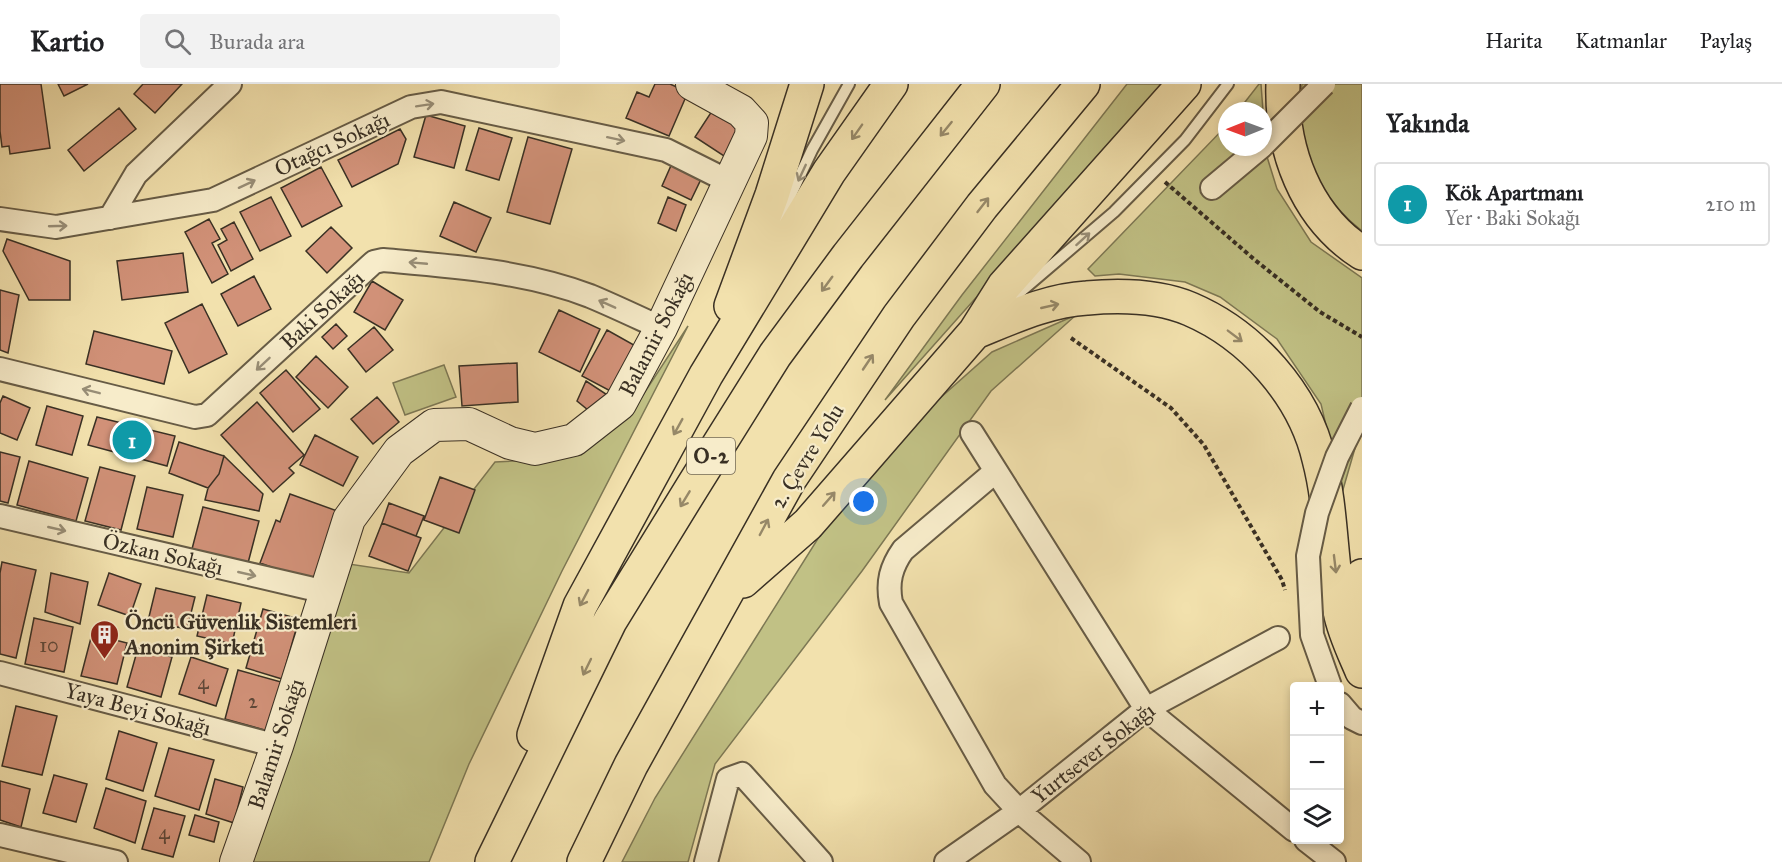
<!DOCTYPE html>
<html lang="tr">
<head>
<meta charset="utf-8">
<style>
  :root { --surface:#fff; --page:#f2f2f2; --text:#202124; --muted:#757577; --line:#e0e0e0; --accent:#ea580c }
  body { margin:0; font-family:"IM FELL Great Primer",serif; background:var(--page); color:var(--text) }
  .controls { position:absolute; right:18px; bottom:18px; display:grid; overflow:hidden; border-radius:6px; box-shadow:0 3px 9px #0003 }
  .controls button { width:54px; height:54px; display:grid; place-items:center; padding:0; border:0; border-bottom:2px solid var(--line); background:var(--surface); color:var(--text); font:30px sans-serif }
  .compass { position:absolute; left:1218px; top:18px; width:54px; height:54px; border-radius:50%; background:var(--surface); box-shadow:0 3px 9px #0003; rotate:269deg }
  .you { position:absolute; left:864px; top:418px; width:21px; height:21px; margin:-15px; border:4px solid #fff; border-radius:50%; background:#1a73e8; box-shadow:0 0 0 9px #1a73e833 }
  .badge { display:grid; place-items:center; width:39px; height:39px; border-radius:50%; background:var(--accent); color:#fff; font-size:20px; font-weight:700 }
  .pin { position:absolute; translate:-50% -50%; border:3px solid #fff; box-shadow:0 2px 6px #0006 }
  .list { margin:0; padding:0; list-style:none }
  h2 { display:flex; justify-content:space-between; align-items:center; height:78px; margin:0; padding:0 24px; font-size:26px }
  h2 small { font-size:20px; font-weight:400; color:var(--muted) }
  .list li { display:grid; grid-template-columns:39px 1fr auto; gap:18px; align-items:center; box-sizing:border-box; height:84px; margin:0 12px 12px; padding:0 12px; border:2px solid var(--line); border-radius:6px }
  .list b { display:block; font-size:22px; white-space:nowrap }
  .list p { margin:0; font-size:20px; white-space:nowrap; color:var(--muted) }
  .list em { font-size:20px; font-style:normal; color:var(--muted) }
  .icon { flex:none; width:33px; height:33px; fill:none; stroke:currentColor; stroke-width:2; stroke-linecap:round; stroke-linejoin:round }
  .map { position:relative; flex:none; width:1362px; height:778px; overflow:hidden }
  header { display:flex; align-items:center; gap:36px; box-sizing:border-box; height:84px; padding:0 30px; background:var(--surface); border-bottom:2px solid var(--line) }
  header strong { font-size:28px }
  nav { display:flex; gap:33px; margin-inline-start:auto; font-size:21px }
  .search { width:420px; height:54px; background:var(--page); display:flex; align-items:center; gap:15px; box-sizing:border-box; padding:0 21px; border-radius:6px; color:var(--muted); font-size:22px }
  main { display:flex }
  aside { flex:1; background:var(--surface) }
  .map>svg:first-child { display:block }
  .green { fill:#c1c185; stroke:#7d7854; stroke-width:1.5 }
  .building { fill:#d19178; stroke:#393024; stroke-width:1.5 }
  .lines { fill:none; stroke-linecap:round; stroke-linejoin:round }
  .lane-casing { stroke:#675c46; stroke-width:14 }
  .street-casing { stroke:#675c46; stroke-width:26 }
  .secondary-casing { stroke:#393024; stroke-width:34 }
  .primary-casing { stroke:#393024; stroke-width:36 }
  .highway-casing { stroke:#393024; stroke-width:36 }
  .path { stroke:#393024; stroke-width:4; stroke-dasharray:4.5 3; stroke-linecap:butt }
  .lane { stroke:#f7ecca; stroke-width:10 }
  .street { stroke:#f7ecca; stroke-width:22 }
  .secondary { stroke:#f7ecca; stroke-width:32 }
  .primary { stroke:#f2e1ad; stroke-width:33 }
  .highway { stroke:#f2e1ad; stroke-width:33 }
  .street-bridge-casing { stroke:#675c46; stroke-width:26; stroke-linecap:butt }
  .street-bridge { stroke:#f7ecca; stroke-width:22 }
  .oneway { stroke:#988e77 }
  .oneway2 { stroke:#968868 }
  .labels { text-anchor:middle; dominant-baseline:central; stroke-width:4.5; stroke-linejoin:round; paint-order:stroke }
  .number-label { font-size:20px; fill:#5f4839 }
  .shield { fill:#f7ecca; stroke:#726856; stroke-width:1.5 }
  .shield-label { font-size:21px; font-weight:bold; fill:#393024 }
  .street-label { font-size:22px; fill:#393024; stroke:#f7ecca }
  .poi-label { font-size:22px; font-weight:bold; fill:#393024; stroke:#f7ecca; text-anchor:start }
</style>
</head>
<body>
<header>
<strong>Kartio</strong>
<div class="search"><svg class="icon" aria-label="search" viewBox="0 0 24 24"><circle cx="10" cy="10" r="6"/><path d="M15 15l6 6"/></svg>Burada ara</div>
<nav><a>Harita</a><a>Katmanlar</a><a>Paylaş</a></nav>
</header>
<main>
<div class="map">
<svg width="1362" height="778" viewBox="0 0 1362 778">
  <rect width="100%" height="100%" fill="#f2e1ad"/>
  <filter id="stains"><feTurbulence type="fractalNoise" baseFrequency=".00333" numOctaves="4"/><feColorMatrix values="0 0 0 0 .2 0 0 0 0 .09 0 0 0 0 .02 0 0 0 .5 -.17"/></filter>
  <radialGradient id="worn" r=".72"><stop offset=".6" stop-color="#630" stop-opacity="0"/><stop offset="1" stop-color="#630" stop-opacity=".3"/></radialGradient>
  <path class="green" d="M1127 0H1166L885 316 962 211Z
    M1259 0H1261L1263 27H1238Z
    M1302 0H1362V147C1330 123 1302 78 1298 37 1297 25 1301 12 1302 0Z
    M1263 36 1264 63 1277 105 1311 158 1362 194V340L1342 409 1321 320 1277 255 1220 213 1185 198 1119 190 1095 192 1088 185 1227 41V63H1263Z
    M1076 231 991 307 862 487 715 680 688 778H622L655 714 824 445 921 331 992 268Z
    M688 242 562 487 469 680 429 778H252L349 480 409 489 495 378 532 376 630 331Z
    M444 281 456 313 405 331 393 299Z"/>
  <path class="building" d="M0 0H41L50 64 10 70 9 62 2 63 0 47Z
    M58 0H88L64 12Z
    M143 0H182L155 29 134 10Z
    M655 0H670L688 8 669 52 626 34 637 8 649 13Z
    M119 24 136 45 84 87 68 66Z
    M712 27 741 46 724 72 695 53Z
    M426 31 465 42 454 84 414 73Z
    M479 44 512 54 499 96 466 86Z
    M400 45 406 55 398 80 352 103 338 76Z
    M528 53 572 65 550 140 507 128Z
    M673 77 703 91 691 116 662 102Z
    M321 83 342 122 302 143 281 104Z
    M271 113 291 152 260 167 240 128Z
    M668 113 686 121 676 147 658 139Z
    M454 118 491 134 476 168 440 152Z
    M209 135 220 155 212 159 228 190 212 199 185 148Z
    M234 138 253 175 231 187 218 161 227 156 221 145Z
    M331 143 352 164 327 189 306 167Z
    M7 155 70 177V216H29L3 167Z
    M183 169 188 208 122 216 117 177Z
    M254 192 271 225 238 242 221 210Z
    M372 197 403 216 385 246 354 228Z
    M0 206 19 211 8 269 0 266Z
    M202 220 227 270 189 289 165 239Z
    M559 226 600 245 580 288 539 268Z
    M336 240 347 252 333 265 322 253Z
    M374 243 393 266 366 288 348 265Z
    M607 246 641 265 616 310 582 292Z
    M94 247 172 267 164 300 86 280Z
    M316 272 348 303 328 324 296 293Z
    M517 279 518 318 462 322 459 282Z
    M286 286 320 325 293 348 260 309Z
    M586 297 612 314 593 330 577 317Z
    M3 312 30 324 17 356 0 349V319Z
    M377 313 399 338 373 360 351 335Z
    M257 318 304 371 289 384 294 389 273 408 221 351Z
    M47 322 83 332 72 371 36 361Z
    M97 333 175 352 167 382 88 361Z
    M315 351 358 373 343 402 300 381Z
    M179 358 224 372 219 390 208 404 169 389Z
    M0 368 20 373 8 419 0 417Z
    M224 372 263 410 259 427 205 416 208 404 219 390Z
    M29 377 88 394 76 437 17 421Z
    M100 383 135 392 121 446 85 437Z
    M440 393 475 406 459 449 424 436Z
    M147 403 183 411 173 453 137 445Z
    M290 410 340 428 316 499 260 479 276 436 280 438Z
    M389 419 424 432 416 452 382 439Z
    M203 423 259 437 248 479 192 465Z
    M382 439 421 454 408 487 369 472Z
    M2 478 36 486 16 574 0 570V489Z
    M51 489 88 498 80 540 45 528Z
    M109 489 141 500 130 532 98 521Z
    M156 504 195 513 187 545 148 537Z
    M207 511 241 519 232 560 197 552Z
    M263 525 299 535 282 595 246 584Z
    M34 534 73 543 64 588 25 580Z
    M92 550 127 559 117 600 81 592Z
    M138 564 172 573 161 613 127 603Z
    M191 573 228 585 216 622 179 610Z
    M238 586 281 598 268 647 225 635Z
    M16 622 57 632 42 691 2 682Z
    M119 647 157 659 143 707 106 695Z
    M169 664 214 676 199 726 155 712Z
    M54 691 87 700 76 738 43 729Z
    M215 695 243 703 234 739 206 730Z
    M0 697 30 705 21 743 0 736Z
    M106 704 146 717 135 759 94 744Z
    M154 724 185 732 173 773 142 765Z
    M195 731 219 738 214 758 189 751Z"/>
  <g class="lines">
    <defs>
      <path id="lane" d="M779 136 812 66 849 0
        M1011 216 1114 128 1185 56 1228 0"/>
      <path id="street" d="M1212 104 1261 63
        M110 134 136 90 230 0
        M0 135 56 143 213 116 411 23 441 18 666 66 730 98
        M0 285 195 333 207 331 374 178 383 176C451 182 525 187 590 212 614 222 637 233 661 244
        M972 349 1146 625 1294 746
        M996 387 903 466C891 483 887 498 891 519L995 701 1019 727 1079 778
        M0 432 326 508
        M0 589 277 662
        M1340 620 1352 634 1362 639
        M0 751 116 778
        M1306 756 1334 778
        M706 778 728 695 742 690 821 778
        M946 778 1019 727 1146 625 1278 554"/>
      <path id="secondary" d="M236 778 277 662 349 435 399 367 434 341 469 340 510 359 535 365 574 356 620 320 661 244 751 52 752 39 741 27 692 0"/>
      <path id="primary" d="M1362 492V541"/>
      <path id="highway" d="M1283 0C1281 65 1305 132 1362 169
        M731 222 772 111 807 0
        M975 248C1010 234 1048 216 1087 214 1120 211 1159 212 1190 225 1251 251 1304 310 1319 375 1332 424 1330 477 1340 527 1344 548 1354 568 1362 587
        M743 497 808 440 975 248 1004 202 1184 0
        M534 651 580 522 706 291 829 88 891 0
        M492 778 610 537 693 402 775 271 848 172 983 0
        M584 778 631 681 789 396 899 232 982 122 1083 0"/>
    </defs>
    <use href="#lane" class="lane-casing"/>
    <use href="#street" class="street-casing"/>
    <use href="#secondary" class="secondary-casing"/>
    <use href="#primary" class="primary-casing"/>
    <use href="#highway" class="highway-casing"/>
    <path class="path" d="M1165 98 1255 176 1320 228 1362 253
      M1071 254 1171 324 1204 361 1282 496 1285 506"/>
    <use href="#lane" class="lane"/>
    <use href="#street" class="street"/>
    <use href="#secondary" class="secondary"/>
    <use href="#primary" class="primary"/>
    <use href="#highway" class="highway"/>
    <defs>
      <path id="street-bridge" d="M1263 61 1324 0
        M1330 602 1312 551 1308 472 1317 429 1337 373 1362 324"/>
    </defs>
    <use href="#street-bridge" class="street-bridge-casing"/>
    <use href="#street-bridge" class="street-bridge"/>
  </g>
  <defs><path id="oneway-shaft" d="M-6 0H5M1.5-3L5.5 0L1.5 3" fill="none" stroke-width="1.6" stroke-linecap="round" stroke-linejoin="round" transform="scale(1.5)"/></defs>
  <g class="oneway">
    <use href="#oneway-shaft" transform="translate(425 21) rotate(-9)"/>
    <use href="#oneway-shaft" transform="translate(616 55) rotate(12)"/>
    <use href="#oneway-shaft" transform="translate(802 89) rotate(115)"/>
    <use href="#oneway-shaft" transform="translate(247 100) rotate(-25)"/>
    <use href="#oneway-shaft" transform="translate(58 142) rotate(-2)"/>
    <use href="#oneway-shaft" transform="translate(1083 155) rotate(-42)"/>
    <use href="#oneway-shaft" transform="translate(418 179) rotate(-175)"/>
    <use href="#oneway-shaft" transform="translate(607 220) rotate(-156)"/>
    <use href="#oneway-shaft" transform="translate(263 280) rotate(137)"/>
    <use href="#oneway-shaft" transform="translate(91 307) rotate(-166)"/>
    <use href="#oneway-shaft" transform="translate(57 445) rotate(13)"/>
    <use href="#oneway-shaft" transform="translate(247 490) rotate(13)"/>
  </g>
  <g class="oneway2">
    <use href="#oneway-shaft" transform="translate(946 45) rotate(129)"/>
    <use href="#oneway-shaft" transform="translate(857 48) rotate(125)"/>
    <use href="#oneway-shaft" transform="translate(983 121) rotate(-52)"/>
    <use href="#oneway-shaft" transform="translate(827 200) rotate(126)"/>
    <use href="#oneway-shaft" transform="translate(1050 222) rotate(-13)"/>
    <use href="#oneway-shaft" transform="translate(1235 252) rotate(37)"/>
    <use href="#oneway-shaft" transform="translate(868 278) rotate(-56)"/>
    <use href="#oneway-shaft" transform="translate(678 343) rotate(119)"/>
    <use href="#oneway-shaft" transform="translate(685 415) rotate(121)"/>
    <use href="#oneway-shaft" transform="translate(829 415) rotate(-49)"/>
    <use href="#oneway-shaft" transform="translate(764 443) rotate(-62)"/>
    <use href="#oneway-shaft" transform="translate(1335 480) rotate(83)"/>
    <use href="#oneway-shaft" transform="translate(584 514) rotate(118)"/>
    <use href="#oneway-shaft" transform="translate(587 583) rotate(116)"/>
  </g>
  <defs>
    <symbol id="building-pin" viewBox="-11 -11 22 30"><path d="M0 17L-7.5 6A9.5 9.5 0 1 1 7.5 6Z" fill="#8f2418" stroke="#f7ecca"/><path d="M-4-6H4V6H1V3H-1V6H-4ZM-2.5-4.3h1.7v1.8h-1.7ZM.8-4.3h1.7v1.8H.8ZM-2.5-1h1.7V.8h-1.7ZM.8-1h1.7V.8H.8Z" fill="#fff"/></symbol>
  </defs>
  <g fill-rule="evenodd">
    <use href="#building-pin" x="88" y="534" width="33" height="45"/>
  </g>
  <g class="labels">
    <g class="number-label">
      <text x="49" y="561">10</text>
      <text x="203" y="598">4</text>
      <text x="253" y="617">2</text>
      <text x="164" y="748">4</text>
    </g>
    <rect class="shield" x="687" y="354" width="48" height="36" rx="4.5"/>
    <g class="shield-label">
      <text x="711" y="372">O-2</text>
    </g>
    <g class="street-label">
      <text transform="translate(332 60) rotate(-25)">Otağcı Sokağı</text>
      <text transform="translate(322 226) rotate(-43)">Baki Sokağı</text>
      <text transform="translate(656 250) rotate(-63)">Balamir Sokağı</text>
      <text transform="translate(807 372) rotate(-58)">2. Çevre Yolu</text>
      <text transform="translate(163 470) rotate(13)">Özkan Sokağı</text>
      <text transform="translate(138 625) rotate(15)">Yaya Beyi Sokağı</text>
      <text transform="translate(276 660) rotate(-72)">Balamir Sokağı</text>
      <text transform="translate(1093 669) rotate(-38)">Yurtsever Sokağı</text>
    </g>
    <g class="poi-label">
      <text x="125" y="537">Öncü Güvenlik Sistemleri<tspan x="125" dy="25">Anonim Şirketi</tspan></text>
    </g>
  </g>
  <rect width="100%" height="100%" filter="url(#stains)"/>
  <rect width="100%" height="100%" fill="url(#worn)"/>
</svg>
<div class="controls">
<button>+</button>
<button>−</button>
<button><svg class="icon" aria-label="layers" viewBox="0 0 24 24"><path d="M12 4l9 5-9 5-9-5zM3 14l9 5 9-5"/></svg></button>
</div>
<svg class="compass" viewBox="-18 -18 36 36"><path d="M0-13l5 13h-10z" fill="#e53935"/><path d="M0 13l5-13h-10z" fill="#757577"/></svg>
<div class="you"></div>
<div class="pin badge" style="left:132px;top:356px;background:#0f9aa8">1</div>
</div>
<aside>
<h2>Yakında<small></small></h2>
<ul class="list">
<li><span class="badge" style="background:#0f9aa8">1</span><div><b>Kök Apartmanı</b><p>Yer · Baki Sokağı</p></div><em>210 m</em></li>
</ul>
</aside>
</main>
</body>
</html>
